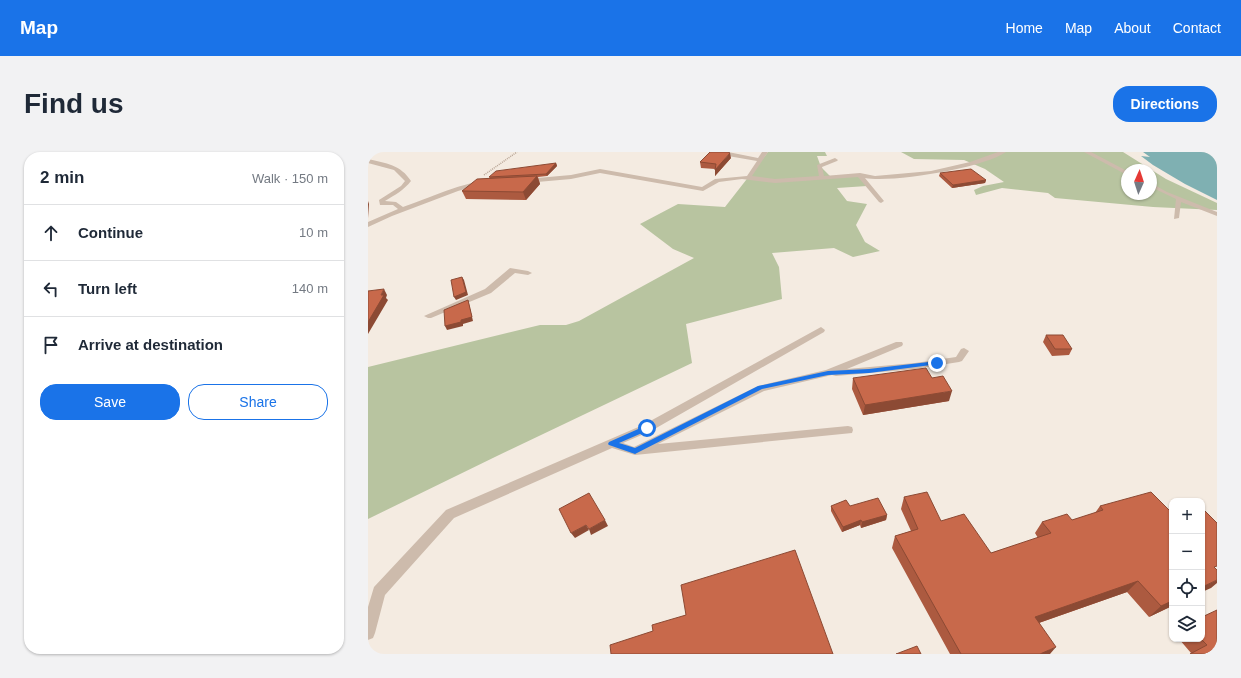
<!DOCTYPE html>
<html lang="en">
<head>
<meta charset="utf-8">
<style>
  :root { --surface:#fff; --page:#f2f2f3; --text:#1f2937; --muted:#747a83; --line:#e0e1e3; --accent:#1a73e8 }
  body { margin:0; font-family:Arial,sans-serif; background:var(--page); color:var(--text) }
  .controls { position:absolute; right:12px; bottom:12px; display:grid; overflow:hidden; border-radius:8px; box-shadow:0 1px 3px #0004 }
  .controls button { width:36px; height:36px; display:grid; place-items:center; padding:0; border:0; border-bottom:1px solid var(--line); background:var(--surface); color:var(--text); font:20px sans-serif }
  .compass { position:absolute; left:753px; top:12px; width:36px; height:36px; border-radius:50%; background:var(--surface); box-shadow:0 1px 3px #0004; rotate:3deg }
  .stop { position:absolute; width:12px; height:12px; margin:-9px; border:3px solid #1a73e8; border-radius:50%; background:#fff }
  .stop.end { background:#1a73e8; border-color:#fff; box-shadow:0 1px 4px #0008 }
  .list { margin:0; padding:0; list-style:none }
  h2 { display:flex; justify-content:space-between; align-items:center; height:52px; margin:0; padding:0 16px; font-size:17px }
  h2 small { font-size:13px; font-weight:400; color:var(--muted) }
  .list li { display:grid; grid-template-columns:26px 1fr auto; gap:12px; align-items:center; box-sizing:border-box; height:56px; padding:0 16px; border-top:1px solid var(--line) }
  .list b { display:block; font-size:15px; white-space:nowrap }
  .list em { font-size:13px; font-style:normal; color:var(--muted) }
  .actions { display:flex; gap:8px; padding:12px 16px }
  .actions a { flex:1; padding:9px 0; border:1px solid var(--accent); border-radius:16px; text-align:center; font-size:14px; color:var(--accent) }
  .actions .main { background:var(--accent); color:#fff }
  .icon { flex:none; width:22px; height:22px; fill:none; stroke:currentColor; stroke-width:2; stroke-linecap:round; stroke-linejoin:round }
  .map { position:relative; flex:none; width:849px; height:502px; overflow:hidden; border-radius:16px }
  header { display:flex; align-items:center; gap:24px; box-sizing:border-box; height:56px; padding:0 20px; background:var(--accent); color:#fff }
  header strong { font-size:19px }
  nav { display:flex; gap:22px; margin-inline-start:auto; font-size:14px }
  .intro { display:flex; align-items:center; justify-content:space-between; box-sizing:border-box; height:96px; padding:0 24px }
  h1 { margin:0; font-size:28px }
  .button { padding:10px 18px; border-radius:16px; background:var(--accent); color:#fff; font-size:14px; font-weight:700 }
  main { display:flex; gap:24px; padding:0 24px }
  aside { flex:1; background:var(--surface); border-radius:16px; box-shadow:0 1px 3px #0004 }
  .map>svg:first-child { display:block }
  .green { fill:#b8c4a0; fill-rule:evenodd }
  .water { fill:#7fb0b2 }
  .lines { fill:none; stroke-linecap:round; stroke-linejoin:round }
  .path { stroke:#b9a596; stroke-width:1.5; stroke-dasharray:1 1; stroke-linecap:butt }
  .minor { fill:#cdbbac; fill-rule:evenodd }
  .wall { fill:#ac5a40 }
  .shaded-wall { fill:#8c4a34 }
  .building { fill:#c8694b; stroke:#8c4a34 }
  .route { fill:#1a73e8 }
</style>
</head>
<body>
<header>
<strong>Map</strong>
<nav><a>Home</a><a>Map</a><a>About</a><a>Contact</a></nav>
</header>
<div class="intro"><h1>Find us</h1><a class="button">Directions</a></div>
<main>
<aside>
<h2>2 min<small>Walk · 150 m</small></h2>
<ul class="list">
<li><svg class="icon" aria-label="ahead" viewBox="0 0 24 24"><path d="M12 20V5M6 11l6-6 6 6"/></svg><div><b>Continue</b></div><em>10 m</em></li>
<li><svg class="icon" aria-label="left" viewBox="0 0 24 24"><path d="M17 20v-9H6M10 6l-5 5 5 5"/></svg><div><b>Turn left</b></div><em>140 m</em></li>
<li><svg class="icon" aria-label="arrive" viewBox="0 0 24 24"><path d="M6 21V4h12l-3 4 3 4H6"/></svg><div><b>Arrive at destination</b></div></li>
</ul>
<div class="actions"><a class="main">Save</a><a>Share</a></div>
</aside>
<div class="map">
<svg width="849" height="502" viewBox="0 0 849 502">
  <rect width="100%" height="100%" fill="#f4ebe1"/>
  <path class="green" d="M400 0H457L459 4H449L453 15 463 25 493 23 499 34 469 36 479 49 499 52 488 73 497 90 512 99 485 105 466 96 404 101 411 115 414 147 318 172 324 211 129 304 0 367V215L172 173H198L211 169 326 106 305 97 272 72 310 52 357 55Z
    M533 0H755L798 27 849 51V58L785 55 687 46 680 41 634 36 608 43 606 38 615 34 636 30 617 17 596 8 546 7ZM759 18H783V42H759Z"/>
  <path class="water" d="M775 0H849V48L817 32 785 13 773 4 782 5Z"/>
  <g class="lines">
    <path class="path" d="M116 23 149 0"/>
    <path class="minor" d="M360 0 390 6 394 0H400L384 24 407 27 451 24 449 13 467 6 470 8 469 9 454 15 456 24 492 21 507 24 563 19 602 10 630 0H638C615 16 525 31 497 26L516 49 513 51 511 50 490 25 407 31 374 27 351 30 335 39 232 21 203 27 158 31 155 29 158 27 203 23 232 17 334 35 347 27 379 24 389 9 360 4Z
      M716 0H723L759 19V23Z
      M0 7C18 11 33 13 43 29 36 38 27 43 17 49L28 50 35 55C49 51 109 24 119 31L90 39 24 64 0 75V70L30 57 25 53H12L11 48 33 34 37 29 26 18 0 11Z
      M783 31 799 40 849 60V64L813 50 811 66 806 67 808 47 783 35Z
      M142 116 160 119 164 121 160 123 147 121 123 141 63 166H60L56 164 117 137Z
      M453 175 457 178 456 180 283 279 255 291 266 295 390 234 458 218 528 190H534L535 192 534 194 479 217 547 211 588 205 593 197 596 196 601 199 594 209 591 210 547 217 468 224 464 223 396 239 290 292 480 274 484 275 485 278 484 281 267 303 244 296 86 366 17 443 7 481 5 486 0 488V455L6 435 78 358 275 273Z"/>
  </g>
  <path class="wall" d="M363 6 347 24V17L333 16 332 10Z
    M188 11 189 14 179 24 170 25 172 32 158 48 98 47 94 39 122 26 121 25Z
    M572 21 618 28 617 31 584 36 571 24Z
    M678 183 704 197 701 203 684 204 675 190Z
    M485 226H564L581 249 495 263 484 237Z
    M536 345 623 401 670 386 667 381 674 370 704 368 727 361 732 354 801 358 804 357V454L781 465 759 440 671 471 682 502H582L524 396 527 384 543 379 533 357Z
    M463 354H482L519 363 518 368 493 376 492 373 474 380 463 359Z
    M811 487H834L849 502 823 501Z"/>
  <path class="shaded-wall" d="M362 1 363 6 347 24V18Z
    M188 11 189 14 179 24 178 22Z
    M169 24 172 32 158 48 155 40Z
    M618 28 617 31 584 36 585 33Z
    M0 49 1 52 0 66Z
    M94 125 96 128 100 143 88 148 86 145Z
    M16 137 19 143 18 146 20 148 0 182V170Z
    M100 148 101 152 105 169 95 172V174L79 178 77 174 93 168Z
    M584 239 581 249 495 263 497 253Z
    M519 363 518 368 493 376 494 370Z
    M237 368 240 374 223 383 221 377Z
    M493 368 492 373 474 380 475 375Z
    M218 373 221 378 207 386 203 381Z
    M849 428V431L843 436 834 440V435Z
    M770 429 759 440 659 475 667 465Z
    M804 449V454L781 465 793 454Z
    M688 495 682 502H672Z"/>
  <path class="building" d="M342 0H360L362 1 347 18 348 12 332 10Z
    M188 11 178 22 121 25 128 19Z
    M603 17 618 28 585 33 572 21Z
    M169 24 155 40 94 39 109 27Z
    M94 125 98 140 86 145 83 128Z
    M16 137 13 143H16L0 170V139Z
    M100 148 104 165 93 168V170L77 174 76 158Z
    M678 183H695L704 197H687Z
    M558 216 564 226 575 224 584 239 497 253 485 226Z
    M559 340 573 369 596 362 623 401 683 381 674 370 699 362 704 368 735 358 732 354 783 340 801 358 804 357V449L793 454 770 429 667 465 688 495 672 502H593L527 384 550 377 536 345Z
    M221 341 237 368 221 377 218 373 203 381 191 357Z
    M510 346 519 363 494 370 493 368 475 375 463 354 478 348 482 354Z
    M834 356 849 371V414L846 415 849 418V428L834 435Z
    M427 398 465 502H243L242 493 285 479 284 473 318 463 313 433Z
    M849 458V502H822L839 493 833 487H834V465Z
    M549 494 553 502H528Z"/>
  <path class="route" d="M569 209 571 210V212L501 221 460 223 394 237 267 302 241 293 240 292 241 290 277 274H281V278L251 291 267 296 390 234 460 219 501 217Z"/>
</svg>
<div class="controls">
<button>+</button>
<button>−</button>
<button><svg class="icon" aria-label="locate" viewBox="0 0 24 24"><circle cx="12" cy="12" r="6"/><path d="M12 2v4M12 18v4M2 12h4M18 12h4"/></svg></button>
<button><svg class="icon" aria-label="layers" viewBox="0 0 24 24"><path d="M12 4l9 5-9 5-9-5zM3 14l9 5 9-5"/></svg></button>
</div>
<svg class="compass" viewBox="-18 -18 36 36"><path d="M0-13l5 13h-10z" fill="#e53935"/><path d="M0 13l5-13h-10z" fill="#747a83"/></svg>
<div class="stop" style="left:279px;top:276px"></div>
<div class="stop end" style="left:569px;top:211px"></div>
</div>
</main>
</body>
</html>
